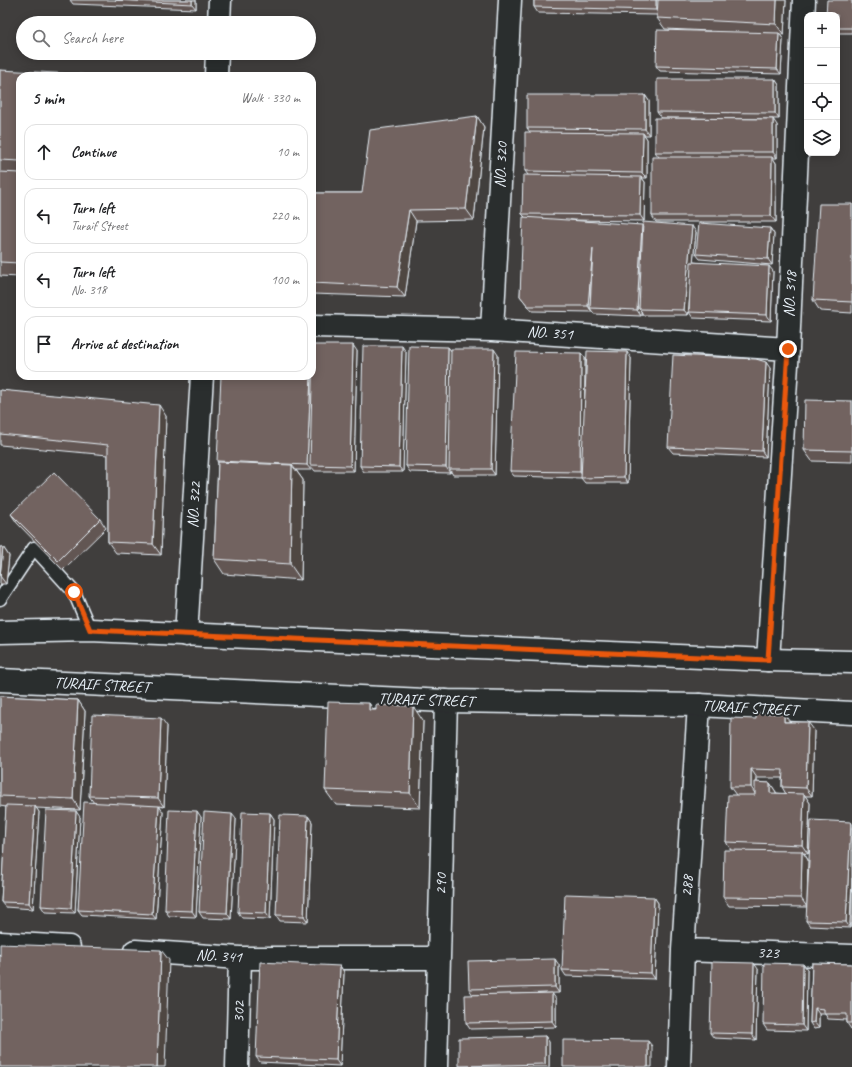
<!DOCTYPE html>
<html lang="en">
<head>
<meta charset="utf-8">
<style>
  :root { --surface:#fff; --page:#f6f6f6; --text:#202124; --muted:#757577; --line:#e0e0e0 }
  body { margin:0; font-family:Caveat,sans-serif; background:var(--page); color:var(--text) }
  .controls { position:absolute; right:12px; top:12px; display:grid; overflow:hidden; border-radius:8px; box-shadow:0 2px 10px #0003 }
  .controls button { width:36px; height:36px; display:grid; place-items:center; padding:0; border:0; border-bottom:1px solid var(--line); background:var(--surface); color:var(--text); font:20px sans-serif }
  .stop { position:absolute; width:12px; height:12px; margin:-9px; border:3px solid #ea580c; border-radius:50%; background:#fff }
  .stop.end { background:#ea580c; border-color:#fff; box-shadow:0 1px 4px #0008 }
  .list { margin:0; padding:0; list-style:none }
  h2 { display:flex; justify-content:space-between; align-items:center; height:52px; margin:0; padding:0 16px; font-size:17px }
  h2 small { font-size:13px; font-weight:400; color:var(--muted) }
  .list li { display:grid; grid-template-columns:26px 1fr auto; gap:12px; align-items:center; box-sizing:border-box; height:56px; margin:0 8px 8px; padding:0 8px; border:1px solid var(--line); border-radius:12px }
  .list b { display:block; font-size:15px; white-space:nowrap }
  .list p { margin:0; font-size:13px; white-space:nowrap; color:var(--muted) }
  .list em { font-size:13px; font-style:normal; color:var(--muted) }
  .icon { flex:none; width:22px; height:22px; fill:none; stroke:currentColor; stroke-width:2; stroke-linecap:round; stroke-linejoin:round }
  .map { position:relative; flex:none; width:852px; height:1067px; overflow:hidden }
  .search { position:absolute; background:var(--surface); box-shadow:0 2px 10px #0003; left:16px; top:16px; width:300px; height:44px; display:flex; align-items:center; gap:10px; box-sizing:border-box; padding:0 14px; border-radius:22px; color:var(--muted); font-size:15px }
  .panel { position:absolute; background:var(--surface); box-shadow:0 2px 10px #0003; left:16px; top:72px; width:300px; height:308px; border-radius:12px }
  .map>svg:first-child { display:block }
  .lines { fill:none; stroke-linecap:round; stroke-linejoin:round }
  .lane-casing { stroke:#e8f1f8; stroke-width:15 }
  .street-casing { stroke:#e8f1f8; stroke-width:25 }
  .secondary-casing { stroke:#e8f1f8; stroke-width:25 }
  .lane { stroke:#2a2d2e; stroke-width:12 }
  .street { stroke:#2a2d2e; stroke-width:22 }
  .secondary { stroke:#2a2d2e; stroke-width:22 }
  .wall { fill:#625653; stroke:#e8f1f8; fill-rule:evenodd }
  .shaded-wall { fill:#504643; stroke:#e8f1f8 }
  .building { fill:#726460; stroke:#e8f1f8 }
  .route { stroke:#ea580c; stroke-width:5 }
  .labels { text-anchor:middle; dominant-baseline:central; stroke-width:4; stroke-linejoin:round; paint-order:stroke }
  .street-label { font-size:16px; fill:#e8f1f8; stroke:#2a2d2e }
</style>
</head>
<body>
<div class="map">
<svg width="852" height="1067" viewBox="0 0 852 1067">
  <rect width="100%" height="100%" fill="#403e3d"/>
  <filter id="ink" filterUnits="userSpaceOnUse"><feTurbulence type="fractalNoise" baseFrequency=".025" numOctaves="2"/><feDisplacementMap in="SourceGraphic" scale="8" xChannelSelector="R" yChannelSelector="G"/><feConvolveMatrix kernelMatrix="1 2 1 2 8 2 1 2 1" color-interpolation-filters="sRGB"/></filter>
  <g filter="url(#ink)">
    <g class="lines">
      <defs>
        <path id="lane" d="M0 599 34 548 74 592 90 630"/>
        <path id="street" d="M219 23 220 0
          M216 76 217 53
          M312 326 492 330 788 349
          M492 330 510 0
          M186 635 202 376
          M768 660 788 349 804 0
          M0 943 69 947
          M683 950 852 956
          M135 951 240 958H439
          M237 1067 240 958
          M436 1067 446 701
          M679 1067 683 950 699 705"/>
        <path id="secondary" d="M0 632 90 630 768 660 852 662
          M0 680 446 701 699 705 852 713"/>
      </defs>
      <use href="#lane" class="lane-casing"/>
      <use href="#street" class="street-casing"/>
      <use href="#secondary" class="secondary-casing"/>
      <use href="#lane" class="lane"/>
      <use href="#street" class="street"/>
      <use href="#secondary" class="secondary"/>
    </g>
    <path class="wall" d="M70 0H196V9L73 4Z
      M534 0H786L784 35 780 34 783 39 781 74 660 71 656 66 710 31 665 29 657 18V15L538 13 534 7Z
      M852 0V33H837V15Z
      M0 70 20 76V277L0 276Z
      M775 79 779 85V119L661 118 657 112Z
      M645 95 649 101V135H644L647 139V178H642L645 182 644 221 570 220 696 232 693 262 773 271 771 321 693 318 689 312V308L688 315H643L641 311V316L594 314 592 311V312L532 311 520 296 525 217 522 214 528 175 525 171 530 132 527 128Z
      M477 116 484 127 474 220 416 221 405 297 312 294V193H362Z
      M777 125V158H773L776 163V222H656L652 216 659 157 655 152Z
      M852 204V313L820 311 813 300Z
      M770 228 774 234 772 265 700 259 696 254Z
      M313 346 357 351 354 471H315L311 466V470H296L303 480 301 580 224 574 214 559 218 463 217 461Z
      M448 347 451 351 498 355 495 475H453L450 470V473L410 472 406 466Z
      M406 352 403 472H364L360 466Z
      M585 358V406L631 358 628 483H585L581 478 514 476 510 471Z
      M770 368 766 457 673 453 668 447Z
      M0 390 166 416 161 555 116 553 108 542V455L0 445Z
      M852 401V462L812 461 804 450Z
      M11 514 100 519 106 528 63 570 17 523Z
      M0 547H3L9 556 6 584H0Z
      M0 696 78 700 85 711 80 810 36 808 39 812 33 909 5 907 1 902 6 807 0 806Z
      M369 703 373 710 423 721 420 808 336 805 325 790Z
      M789 722 814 730 812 796H805L810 803 808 854 804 853 808 860 807 907 729 906 723 897 731 850 726 842 736 795 730 787ZM757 778H782V787L786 794 776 793V792L770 783H757Z
      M167 726 164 807 159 806 163 812 156 919 82 915 78 910 94 803 89 796Z
      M270 813 274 819 270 919 242 918 238 912Z
      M308 816 312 822 308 922 280 921 276 915Z
      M80 817 75 913 45 912 41 906Z
      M201 817 196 917 169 916 165 910Z
      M236 819 231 919 203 918 199 912Z
      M851 822 852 824V927L850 924V928L810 926 806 921Z
      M654 897 658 903 655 979 566 976 562 970Z
      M812 963 852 964V1029H851L847 1023V1020L828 1019 825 1014H819V1028L814 1029 810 1023Z
      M559 965V993L473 995 469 989Z
      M340 966 344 972 340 1066 260 1062 256 1057Z
      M758 969 756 1040 714 1038 710 1033Z
      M807 969 806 1031 767 1030 763 1024Z
      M556 999V1027L470 1029 466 1023Z
      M545 1036 549 1042V1067H460L459 1066Z"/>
    <path class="shaded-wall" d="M192 0H196V9L192 4Z
      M656 0H660V16L656 10Z
      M777 0H786L784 35 776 24Z
      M779 33 783 39 781 74 777 69Z
      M775 79 779 85V119L775 113Z
      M645 95 649 101V135L645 129Z
      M477 116 484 127 474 220 466 209Z
      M773 119 777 125V158L773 152Z
      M643 133 647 139V178L642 173Z
      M772 157 776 163V222L771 216Z
      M641 177 645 182 644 221 640 215Z
      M409 210 416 221 405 297 397 287Z
      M642 225 646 231 639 309 641 311V316L637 310Z
      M692 226 696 232 688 315 684 310Z
      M770 228 774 234 772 265 768 259Z
      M593 248 590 308 592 311V312L588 306Z
      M769 266 773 271 771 321 767 315Z
      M312 345 316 350 311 470 307 465 311 376H312Z
      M353 345 357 351 354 471 350 466Z
      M402 346 406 352 403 472 399 467Z
      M448 347 452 352 450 473 446 467Z
      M494 349 498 355 495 475 491 469Z
      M627 352 631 358 628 483 624 477Z
      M581 353 585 358 584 478 580 472Z
      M766 362 770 368 766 457 762 451Z
      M159 405 166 416 161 555 153 544Z
      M292 465 303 480 301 580 290 564Z
      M3 547 9 556 6 584 0 576Z
      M78 700 85 711 80 810 73 799Z
      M369 703 379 718 369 710Z
      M413 706 423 721 420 808 410 793Z
      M784 714 790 722H784Z
      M161 718 167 726 164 807 158 798Z
      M808 722 814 730 812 796 806 788Z
      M751 769 757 778 756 795 751 787Z
      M770 783 776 792 775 802 770 793Z
      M804 794 810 803 808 854 802 845Z
      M35 806 39 812 33 909 29 903Z
      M159 806 163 812 156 919 152 914Z
      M76 811 80 817 75 913 71 908Z
      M197 811 201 817 196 917 192 911Z
      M270 813 274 819 270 919 266 913Z
      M232 814 236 819 231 919 227 913Z
      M308 816 312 822 308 922 304 916Z
      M851 822 852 824V881L850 928 846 922Z
      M802 851 808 860 807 907 801 898Z
      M654 897 658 903 655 979 651 973Z
      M161 950 169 960 165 1067H157Z
      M555 959 559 965V993L555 987Z
      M754 963 758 969 756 1040 752 1034Z
      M803 964 807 969 806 1031 802 1025Z
      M340 966 344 972 340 1066 336 1060Z
      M552 993 556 999V1027L552 1021Z
      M815 1008 819 1014V1028L814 1022Z
      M545 1036 549 1042V1067H548L545 1064Z
      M648 1041 652 1046V1067H648Z"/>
    <path class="building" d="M115 0H192V4Z
      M534 0H656V10L534 7Z
      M658 0H777L776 24 657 18Z
      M827 0H852V28H837V15H826Z
      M657 30 779 33 777 69 656 66Z
      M0 70 112 76H20V161L0 160Z
      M657 79H775V113L657 112Z
      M527 95H645V129L527 128Z
      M477 116 466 209 409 210 397 287 312 283V193H362L370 130Z
      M655 118 773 119V152H655Z
      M525 132 643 133 642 173 525 171Z
      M652 157H772L771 216H652Z
      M0 172 20 173V263L0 262Z
      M523 175 641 177 640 215 522 214Z
      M819 204H852V302L813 300Z
      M523 217 642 225 637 310 590 308 593 248 588 306H528L520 296Z
      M643 222 692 226 684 310 639 309Z
      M699 223 770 228 768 259 696 254Z
      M691 262 769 266 767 315 689 312Z
      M313 345H353L350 466 310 465Z
      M363 346H402L399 467 360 466Z
      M409 346 448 347 446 467 406 466Z
      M451 349H494L491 469H449Z
      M587 351 627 352 624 477 581 478Z
      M516 352 581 353 580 472 510 471Z
      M673 355 756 359 766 362 762 451 668 447Z
      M221 376H311L307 465 217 461Z
      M0 390 159 405 153 544 108 542V445L0 434Z
      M805 400 852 401V451L804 450Z
      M218 462 292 465 290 564 214 559Z
      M54 472 100 519 58 561 11 514Z
      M0 547H3L0 576Z
      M0 696 78 700 73 799 0 796Z
      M328 702 369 703V710H376V705L413 706 410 793 325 790Z
      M756 713 784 714V722H808L806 788 782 787 783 770 751 769V787H730L731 718 756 719Z
      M92 715 161 718 158 798 89 796Z
      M755 782 770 783V793L804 794 802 845 726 842 728 795H755Z
      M84 802 159 806 152 914 78 910Z
      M6 805 35 806 29 903 1 902Z
      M46 810 76 811 71 908 41 906Z
      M169 810 197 811 192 911 165 910Z
      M204 812 232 814 227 913 199 912Z
      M242 812 270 813 266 913 238 912Z
      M280 815 308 816 304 916 276 915Z
      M811 820 851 822 846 922 806 921Z
      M724 850 802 851 801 898 723 897Z
      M852 878V924H850Z
      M565 894 654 897 651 973 562 970Z
      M0 944 161 950 157 1067H0Z
      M555 959V987L469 989 468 961Z
      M260 962 340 966 336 1060 256 1057Z
      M712 962 754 963 752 1034 710 1033Z
      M764 963 803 964 802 1025 763 1024Z
      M812 963 852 964V1023H847V1014H824V1009L815 1008 814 1022 810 1023Z
      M552 993V1021L466 1023 465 995Z
      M545 1036V1064L459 1066V1038Z
      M563 1040 648 1041V1067H563Z"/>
  </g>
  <g class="lines" filter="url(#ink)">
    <path class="route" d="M74 592 90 630 768 660 788 349"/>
  </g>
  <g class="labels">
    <g class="street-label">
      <text transform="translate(501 165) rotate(-87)">NO. 320</text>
      <text transform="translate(790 294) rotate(-87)">NO. 318</text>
      <text transform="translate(550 333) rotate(4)">NO. 351</text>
      <text transform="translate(194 505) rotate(-86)">NO. 322</text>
      <text transform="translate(102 685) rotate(3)">TURAIF STREET</text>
      <text transform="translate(426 700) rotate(2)">TURAIF STREET</text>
      <text transform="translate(750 708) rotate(3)">TURAIF STREET</text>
      <text transform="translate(441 884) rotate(-88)">290</text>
      <text transform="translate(687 886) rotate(-86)">288</text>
      <text transform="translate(768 953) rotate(2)">323</text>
      <text transform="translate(219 956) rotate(3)">NO. 341</text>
      <text transform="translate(239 1012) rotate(-88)">302</text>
    </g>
  </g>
</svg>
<div class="controls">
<button>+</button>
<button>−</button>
<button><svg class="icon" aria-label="locate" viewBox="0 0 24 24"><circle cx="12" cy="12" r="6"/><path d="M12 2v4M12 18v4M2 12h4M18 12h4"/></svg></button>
<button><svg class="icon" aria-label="layers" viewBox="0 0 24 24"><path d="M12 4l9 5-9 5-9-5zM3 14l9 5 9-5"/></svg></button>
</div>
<div class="stop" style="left:74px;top:592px"></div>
<div class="stop end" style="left:788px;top:349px"></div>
<div class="search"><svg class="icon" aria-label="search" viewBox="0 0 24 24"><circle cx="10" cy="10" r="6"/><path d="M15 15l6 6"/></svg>Search here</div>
<section class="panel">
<h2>5 min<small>Walk · 330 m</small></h2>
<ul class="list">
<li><svg class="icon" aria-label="ahead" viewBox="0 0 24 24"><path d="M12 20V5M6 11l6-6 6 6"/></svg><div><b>Continue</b></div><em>10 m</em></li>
<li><svg class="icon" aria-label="left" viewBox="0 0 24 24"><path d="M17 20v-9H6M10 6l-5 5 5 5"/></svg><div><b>Turn left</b><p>Turaif Street</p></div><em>220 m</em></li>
<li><svg class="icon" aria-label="left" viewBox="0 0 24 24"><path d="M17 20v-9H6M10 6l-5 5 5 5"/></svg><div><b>Turn left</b><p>No. 318</p></div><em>100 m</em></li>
<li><svg class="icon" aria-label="arrive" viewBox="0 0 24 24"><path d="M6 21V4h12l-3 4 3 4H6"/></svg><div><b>Arrive at destination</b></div></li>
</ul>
</section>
</div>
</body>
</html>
